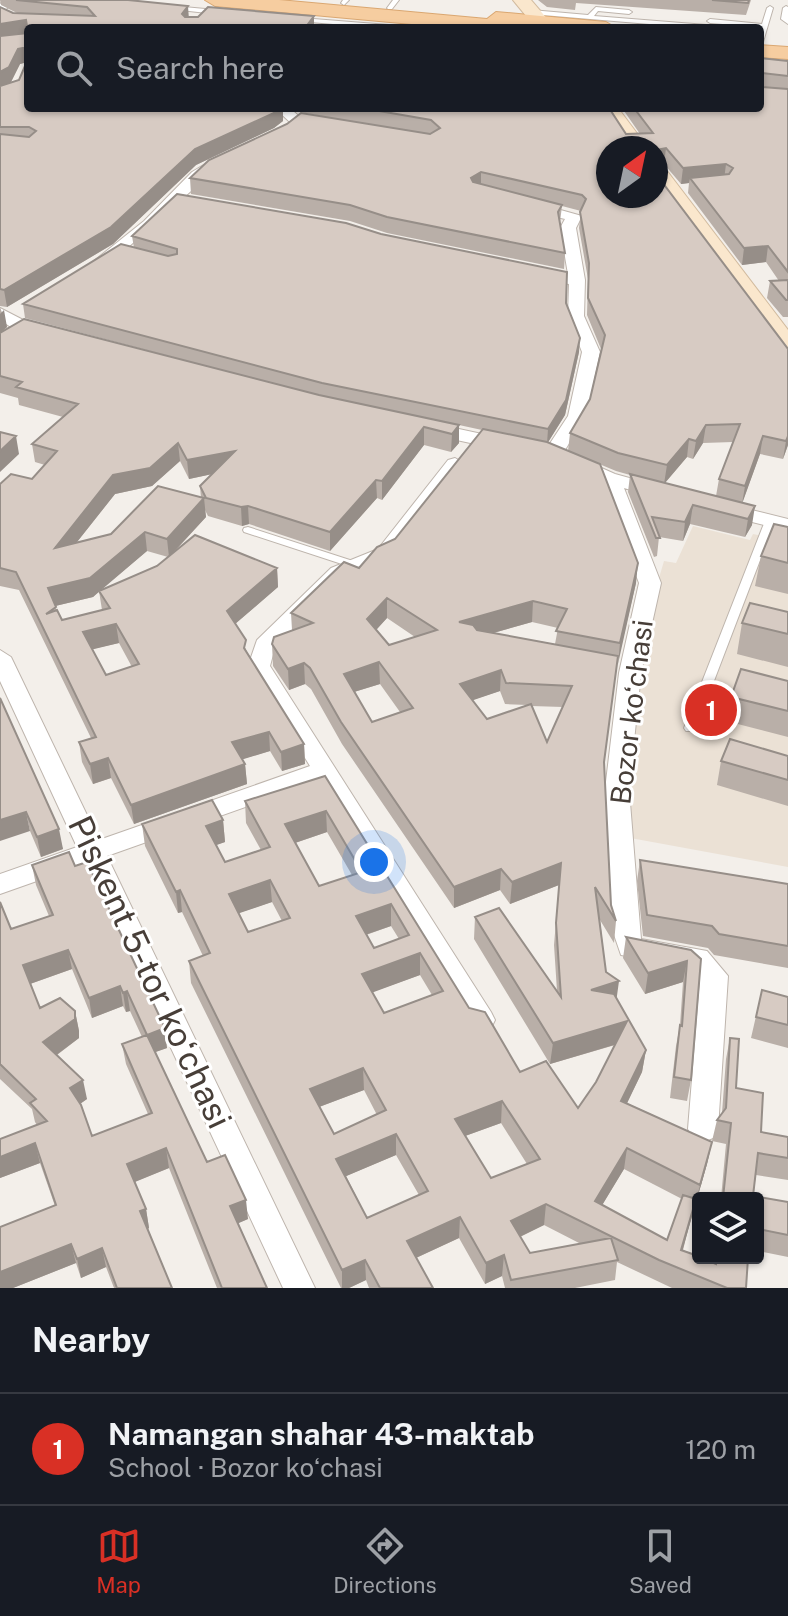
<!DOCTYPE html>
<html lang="en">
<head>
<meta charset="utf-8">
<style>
  :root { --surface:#171b24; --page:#242831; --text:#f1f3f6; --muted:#9ea1a6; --line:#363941; --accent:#d93025 }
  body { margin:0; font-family:"Public Sans",sans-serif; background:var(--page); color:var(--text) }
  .controls { position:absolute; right:24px; bottom:24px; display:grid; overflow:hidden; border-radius:8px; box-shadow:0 2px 6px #0004 }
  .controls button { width:72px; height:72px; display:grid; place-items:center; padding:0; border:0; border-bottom:2px solid var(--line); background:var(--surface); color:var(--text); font:40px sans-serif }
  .compass { position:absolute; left:596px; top:136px; width:72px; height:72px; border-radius:50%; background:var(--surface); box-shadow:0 2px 6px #0004; rotate:33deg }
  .you { position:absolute; left:374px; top:862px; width:28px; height:28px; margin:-20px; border:6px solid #fff; border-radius:50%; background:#1a73e8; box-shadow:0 0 0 12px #1a73e833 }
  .badge { display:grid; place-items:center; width:52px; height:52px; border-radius:50%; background:var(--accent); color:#fff; font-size:26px; font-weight:700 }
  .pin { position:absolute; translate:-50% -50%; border:4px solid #fff; box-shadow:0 2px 8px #0006 }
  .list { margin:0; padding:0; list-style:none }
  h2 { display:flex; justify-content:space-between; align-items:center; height:104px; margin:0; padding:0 32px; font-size:34px }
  h2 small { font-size:26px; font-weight:400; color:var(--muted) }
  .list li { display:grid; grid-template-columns:52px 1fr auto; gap:24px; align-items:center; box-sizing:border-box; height:112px; padding:0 32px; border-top:2px solid var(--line) }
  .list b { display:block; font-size:30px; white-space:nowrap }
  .list p { margin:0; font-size:26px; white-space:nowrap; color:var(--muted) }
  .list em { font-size:26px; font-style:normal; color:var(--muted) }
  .icon { flex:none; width:44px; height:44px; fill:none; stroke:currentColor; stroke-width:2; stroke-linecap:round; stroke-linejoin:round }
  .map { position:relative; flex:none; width:788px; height:1288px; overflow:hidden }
  .search { position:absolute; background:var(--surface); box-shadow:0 2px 6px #0004; left:24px; right:24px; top:24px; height:88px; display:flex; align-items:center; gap:20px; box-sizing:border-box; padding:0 28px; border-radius:8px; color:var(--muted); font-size:30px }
  .sheet { height:216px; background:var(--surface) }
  nav { display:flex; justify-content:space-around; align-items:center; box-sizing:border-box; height:112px; border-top:2px solid var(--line); background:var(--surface); font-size:22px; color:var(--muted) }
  nav a { display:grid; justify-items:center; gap:4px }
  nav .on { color:var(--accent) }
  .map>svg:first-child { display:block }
  .education { fill:#ebe1d5 }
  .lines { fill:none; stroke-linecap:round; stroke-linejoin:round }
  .lane-casing { stroke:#beb5ad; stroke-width:2 }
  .street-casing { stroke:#beb5ad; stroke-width:2 }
  .secondary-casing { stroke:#d2bb9f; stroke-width:2 }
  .primary-casing { stroke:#daa771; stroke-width:2 }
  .lane { fill:#fff; fill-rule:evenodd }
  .street { fill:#fff; fill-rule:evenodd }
  .secondary { fill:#fae7cd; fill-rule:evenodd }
  .primary { fill:#f6cda0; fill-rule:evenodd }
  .wall { fill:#b9afa8; fill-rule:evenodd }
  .shaded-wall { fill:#968e88 }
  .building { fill:#d7cbc3; stroke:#968e88; stroke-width:2; fill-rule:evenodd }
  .labels { text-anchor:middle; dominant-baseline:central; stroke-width:6; stroke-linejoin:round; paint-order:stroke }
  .street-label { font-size:28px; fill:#473e38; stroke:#fff }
  .near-street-label { font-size:34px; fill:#473e38; stroke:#fff }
</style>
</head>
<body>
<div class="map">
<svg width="788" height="1288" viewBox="0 0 788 1288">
  <rect width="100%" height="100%" fill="#f3efea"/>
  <path class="education" d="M693 526 750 540 753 534 788 541V867L625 837 629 754 640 667 659 578 664 561 676 563Z"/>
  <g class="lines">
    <defs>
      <path id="lane" d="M343 0H349L344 5 341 3Z
        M393 0H399L392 9H388L387 8Z
        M173 6 216 10 219 12 216 14 171 9 170 8Z
        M770 6 773 8 763 42 760 44 761 27 710 23 707 21 710 19 762 24 767 8Z
        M786 6 788 7V24L781 19 783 8Z
        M596 7 629 10 632 12 629 14 598 11 594 16 719 26 722 28H697L531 14 528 12 531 10 588 15Z
        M301 18 401 26 404 28H378L299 21V19Z
        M770 518 775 521 696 728 694 731H686L684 728 765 521Z
        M248 527 356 562 357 564 352 567 348 566 244 532 243 530 244 528Z"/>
      <path id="street" d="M5 0H19L0 13V4Z
        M281 108H295L293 111 301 118 329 126 322 130 292 124 279 112Z
        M207 163 219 166 106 267H94V261L144 221 192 172Z
        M532 202 582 216 576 228 585 280 584 316 600 352 586 416 560 458 553 460 543 454 568 416 582 352 568 316 569 284 537 279 529 274 537 269 568 274 560 228 565 219 527 210V204Z
        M0 308 29 323 51 328 54 332 45 337 17 331 0 320Z
        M431 423 510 440 512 444 503 450 424 433 422 429Z
        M455 458 465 464 393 558 345 578 275 647 270 666 491 1012 495 1020 491 1028 481 1031 471 1028 319 781 107 856 315 1288H283L85 864 0 894V874L77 847 0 681V650L11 657 99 840 310 766 248 666 257 640 331 568 378 549 448 460Z
        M579 458 615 474 662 487 665 491 655 497 624 488 661 583 641 673 629 790 641 939 707 951 728 976 718 1129 713 1138 703 1142 693 1138 688 1129 700 979 689 968 621 955 611 926 605 790 619 673 639 583 600 482 569 464Z
        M727 504 788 519V531L720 514 717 510 720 506Z"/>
      <path id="secondary" d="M513 0H531L555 28H536Z
        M598 108H618L648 148H627Z
        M656 166 664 167 788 330V355L779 352 656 187Z"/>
      <path id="primary" d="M205 0H279L487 19 496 12 606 22 616 28H455L215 6Z
        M760 45 788 47V59L760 57Z"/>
    </defs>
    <use href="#lane" class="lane-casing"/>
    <use href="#street" class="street-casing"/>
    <use href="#secondary" class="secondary-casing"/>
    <use href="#primary" class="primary-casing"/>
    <use href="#lane" class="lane"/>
    <use href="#street" class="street"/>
    <use href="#secondary" class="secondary"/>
    <use href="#primary" class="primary"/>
  </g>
  <path class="wall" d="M0 0H128L189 17 314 16 28 108H609L626 134H640L622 108H760V58L788 61V317H783L767 298 770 281H779L766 262 742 265 688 193 689 183 681 184 664 164 656 165V148H608L788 349V445L783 459 760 454 742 503 752 525 745 537 690 524 683 541 659 537 657 556 654 557 628 492 630 475 616 471 568 451 570 433 590 399 601 349 587 315 588 279 579 228 581 211 562 206 560 222 565 253 564 269 387 233 350 221 191 194 190 178 338 119 283 109V121L274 128 196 165 113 244 7 307 0 306V7L13 13H17L1 5ZM26 62 19 80 11 82 20 64ZM733 442 719 479 716 496 665 483 687 457 693 459 703 443Z
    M538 0H751L746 15 576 3 575 10 547 7Z
    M132 236 566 303 579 352 565 415 548 442 636 583 617 664 604 764 611 905 616 921 614 943 600 920 606 972 617 999 646 1050 642 1072 627 1103 712 1142 707 1164 695 1206H694L683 1250 714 1263V1258H748L746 1288H672L617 1262 615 1280 575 1288H505L502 1276 485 1284 459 1238 416 1258 433 1288H369L366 1280 349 1288H341L191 983 189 961 203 956 182 912 178 913 145 846 142 824 223 820 225 842 216 845 225 862 261 850 246 823 245 801 325 776 469 1008 520 1072 578 1108 596 1082 615 1045 550 1064 474 939 475 917 557 991 554 945 559 885 510 904 500 890 454 908 342 744 311 689 305 684 289 690 273 666 272 644 292 630 291 613 359 568 395 539 482 430 459 425V443L451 452 424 445 382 500 377 498 330 551 249 524 242 526 208 516 205 510 206 517 175 551 277 568 278 587 235 624 247 652 304 744 305 764 282 771 270 751 242 759 245 764 247 784 134 824 111 778 93 784 82 762 79 742 91 738 19 590 0 586V484L32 479 45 465 35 462 32 444 63 417 19 405 18 398 0 393V307L7 327 2 332 218 369 25 318 23 304 134 248ZM180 461 189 479 212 474 200 486 201 498 111 534 77 542 115 494 152 486ZM147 551 168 557 157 566 99 591ZM99 591 102 610 62 620 55 606 93 597ZM387 618 415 637 389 645 376 630ZM532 622 558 628 555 644 493 633ZM119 643 132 667 106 675 92 649ZM380 684 400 712 372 722 354 692ZM500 691 505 704 527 705 487 719 472 700ZM531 706 563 707 547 742ZM327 832 352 875 319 886 295 843ZM272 902 282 921 248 932 238 913ZM391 926 399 939 374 948 366 935ZM420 975 432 995 384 1013 372 992ZM364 1090 377 1115 334 1134 319 1107ZM501 1123 527 1164 491 1178 465 1136ZM396 1155 419 1195 367 1218 346 1176ZM624 1169 682 1199 667 1240 602 1205ZM544 1225 581 1244 530 1253 520 1237Z
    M788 527V594L755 586 761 556Z
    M788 612V667L737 654 742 623Z
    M788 681V737L726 721 731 697Z
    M0 698 63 849 41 857 30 831Z
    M788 756V806L717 785 721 761Z
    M640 860 788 884V968L714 955 708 948 643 936 637 881Z
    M32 865 75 866 167 1048 155 1052 207 1162 248 1219 238 1223 267 1288H217L169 1168 134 1182 146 1209 149 1228 148 1229 172 1288H114L106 1267 81 1278 76 1263 13 1288H0L55 1206 40 1163 0 1178V1139L37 1125 35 1122 32 1109 0 1079V902L11 929 49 916 36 885ZM72 969 92 1018 123 1006 126 1012 130 1011 142 1037 122 1044 126 1064 148 1114 92 1136 80 1104 87 1099 57 1055 79 1038V1031L75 1011 40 1008 30 984Z
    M626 937 691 950V1080L687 1101 670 1098 676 1046 680 1025 683 982 645 994 623 958Z
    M762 990 788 997V1048L751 1038Z
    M730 1038 736 1088 761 1132 788 1137V1180L756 1175 753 1196 788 1202V1257L758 1251V1198H721L726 1144 712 1141 717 1120 722 1113 726 1059Z"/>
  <path class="shaded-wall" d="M188 6 189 20 182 14Z
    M314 16V28H305Z
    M26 20 28 34 0 39V24Z
    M28 47V62L20 64 11 82 0 88V72L18 49Z
    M280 108H283V121L274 128 196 165 113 244 7 307 4 290 195 149Z
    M666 148 664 164 656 165V150Z
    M726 164 724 180 690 178 689 183 681 184 683 168Z
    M481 172V188L470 194 471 178Z
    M768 246 766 262 742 265 744 248Z
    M4 310 7 327 0 333V314Z
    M580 338 579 352 565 415 547 444 548 429Z
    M459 425V443L451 452 452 434Z
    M706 425 703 443 693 459 696 441Z
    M424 427V445L382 500V481Z
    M16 436 19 454 0 472V451Z
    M763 436 760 454 742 504 745 486Z
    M788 436V445L783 459 786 441Z
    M689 439 687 457 664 484 667 465Z
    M178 443 180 461 152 486 115 494 58 566 55 548 113 475Z
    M235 451 236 469 189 479 187 460Z
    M376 480 377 498 330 551V532Z
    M204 498 206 517 169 557 167 539Z
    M693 505 690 524 683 541 685 522Z
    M248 506 249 524 242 526 241 507Z
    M755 506 752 525 745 537 748 519Z
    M145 532 147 551 93 597 51 607 48 588Z
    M638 563 636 583 618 664 620 643Z
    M277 568 278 587 228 630 227 611Z
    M387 598V618L367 640V619Z
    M533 601 532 622 458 643 459 622Z
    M116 624 119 643 86 651 83 632Z
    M379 662 380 684 344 695V674Z
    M304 663 305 684 289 690 288 669Z
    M501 670 500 691 459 705 460 684Z
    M269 732 270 751 234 762 232 742Z
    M304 744 305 764 282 771 281 752Z
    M108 758 111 778 93 784 90 764Z
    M245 764 247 784 134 824 131 805Z
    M326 811 327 832 286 846 285 824Z
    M26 812 30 831 0 841V820Z
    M223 820 225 842 208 848 206 826Z
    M59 829 63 849 41 857 37 837Z
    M561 863 559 885 510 904 512 882Z
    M501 869 500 890 454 908V887Z
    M270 880 272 902 231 916 229 894Z
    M180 890 182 912 178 913 176 892Z
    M391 904V926L356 938V916Z
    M68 950 72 969 27 985 23 965Z
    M420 953V975L363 996 362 974Z
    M687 961 683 982 645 994 648 973Z
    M619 981 616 1003 591 990Z
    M120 986 123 1006 92 1018 89 998Z
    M127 991 130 1011 126 1012 123 993Z
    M75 1011 79 1031V1038L47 1062 43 1042Z
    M627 1021 624 1042 550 1064 553 1043Z
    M165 1028 167 1048 150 1054 147 1035Z
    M646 1050 642 1072 618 1122 621 1101Z
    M363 1068 364 1090 311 1110 310 1089Z
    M83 1080 87 1099 74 1108 70 1088Z
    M502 1101 501 1123 454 1140 455 1119Z
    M396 1134V1155L337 1180 336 1159Z
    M712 1142 707 1164 695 1206 700 1185Z
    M35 1143 40 1163 0 1178V1157Z
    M166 1148 169 1168 130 1184 127 1164Z
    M627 1148 624 1169 592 1222 595 1201Z
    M696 1199 691 1220 677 1270 681 1250Z
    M246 1200 248 1219 232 1226 230 1206Z
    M546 1204 544 1225 509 1242 511 1221Z
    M146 1209 149 1228 144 1230 140 1211Z
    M460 1217 459 1238 407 1262V1241Z
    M71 1244 76 1263 13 1288H0V1272Z
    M102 1248 106 1267 81 1278 77 1259Z
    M504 1255 502 1276 485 1284 486 1263Z
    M365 1260 366 1280 349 1288H342V1270Z"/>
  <path class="building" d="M16 0H128L188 6 182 14 185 17H198L208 7 314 16 305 28H28V32L26 20 0 24V7L13 13 95 16 87 7Z
    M712 0H749L748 3Z
    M28 33V49V47L18 49 9 67 0 72V36Z
    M760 58 788 61V76L762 73 760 75Z
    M28 59V108H280L274 113 195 149 111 227 4 290 0 289V134L29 137 36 131 29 127H0V86L19 80Z
    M760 80 762 87 788 89V272L768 246 744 248 690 178 729 174 733 168 726 164 683 168 666 148 656 150V148H608V196H656V174L788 349V436L786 441 763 436 745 486 719 479 740 424 706 425 696 441 689 439 667 465 618 453 570 433 590 399 605 335 588 298 589 263 580 212 586 199 582 195 481 172 471 178 473 182 562 205 558 212 565 253 387 217 350 205 190 178 209 160 287 124 301 113 430 134 440 128 431 120 362 108H609L626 134 653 133 634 108H760Z
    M177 194 346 223 381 234 567 272 566 303 580 338 566 400 548 429 322 383 23 304 121 244 168 256 177 254V249L132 236Z
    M788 280V300H786L770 281Z
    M24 319 319 395 459 425 452 434 424 427 382 481 376 480 330 532 248 506 241 507 206 498 200 486 235 451 187 460 178 443 150 468 113 475 55 548 111 534 158 486 204 498 167 539 145 532 90 578 48 588 56 607 46 614 57 610 62 620 110 608 99 591 157 566 195 535 277 568 227 611 246 640 244 648 304 744 281 752 269 732 232 742 245 764 131 805 108 758 90 764 79 742 96 737 16 572 0 568V484L11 474 32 479 57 451 32 444 78 404 16 387 22 382 0 376V333ZM116 624 139 664 106 675 83 632Z
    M483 429 547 442 600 464 638 563 620 643 556 631 567 609 533 601 459 622 473 625 477 630 618 656 604 762 611 905 616 921 595 887 606 972 619 981 591 990 614 994 646 1050 621 1101 712 1142 700 1185 627 1148 595 1201 667 1240 683 1195 696 1199 681 1250 698 1256V1258H702L716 1264 717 1258H748L746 1288H727L659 1260 546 1204 511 1221 530 1253 611 1238 618 1260 511 1280 504 1255 486 1263 460 1217 407 1241 433 1288H380L365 1260 342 1270 189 961 210 953 180 890 176 892 142 824 212 800 223 820 206 826 225 862 270 847 245 801 325 776 469 1008 485 1012 520 1072 546 1061 578 1108 596 1082 627 1021 553 1043 475 917 499 908 561 997 556 923 561 863 512 882 501 869 454 887 341 722 310 668 304 663 288 669 272 644 274 637 313 623 291 613 344 562 359 568 377 547 395 539ZM387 598 437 630 389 645 367 619ZM379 662 413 708 372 722 344 674ZM501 670 506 683 572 686 547 742 531 704 487 719 460 684ZM326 811 362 872 319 886 285 824ZM270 880 290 918 248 932 229 894ZM391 904 409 935 374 948 356 916ZM420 953 443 991 384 1013 362 974ZM363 1068 386 1110 334 1134 310 1089ZM502 1101 540 1159 491 1178 455 1119ZM396 1134 428 1191 367 1218 336 1159Z
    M0 432 16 436 0 451Z
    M630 474 755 506 748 519 693 505 685 522 652 517 660 538H656Z
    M774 524 788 527V563L761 556Z
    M750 603 788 612V634L742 623Z
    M741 669 788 681V711L731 697Z
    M0 698 59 829 37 837 26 812 0 820Z
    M730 739 788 756V780L721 761Z
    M69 852 75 866 87 862 165 1028 147 1035 207 1162 225 1155 246 1200 230 1206 267 1288H222L166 1148 127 1164 146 1209 140 1211 172 1288H117L102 1248 77 1259 71 1244 0 1272V1227L56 1205 35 1143 0 1157V1139L47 1121 30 1103 36 1099 0 1064V902L11 929 53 915 32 865ZM68 950 89 998 120 986 123 993 127 991 147 1035 122 1044 152 1113 92 1136 81 1105 70 1088 83 1080 43 1042 75 1019V1011L60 998 40 1008 23 965Z
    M640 860 788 884V946L719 934 712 926 647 915Z
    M626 937 691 950 701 959 691 1080 674 1077 680 1025 682 1026 687 961 648 973Z
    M762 990 788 997V1025L756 1017Z
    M730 1038 739 1039 736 1088 763 1093 761 1132 788 1137V1158L758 1153 753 1196 788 1202V1235L758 1229V1198H723L731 1123 717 1120 726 1108Z"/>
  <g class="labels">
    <g class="street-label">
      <text transform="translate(631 712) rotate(-83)">Bozor koʻchasi</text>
    </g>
    <g class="near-street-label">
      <text transform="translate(150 972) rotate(65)">Piskent 5-tor koʻchasi</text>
    </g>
  </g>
</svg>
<div class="controls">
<button><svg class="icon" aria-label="layers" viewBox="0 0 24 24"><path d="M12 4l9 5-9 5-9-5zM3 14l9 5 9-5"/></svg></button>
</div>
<svg class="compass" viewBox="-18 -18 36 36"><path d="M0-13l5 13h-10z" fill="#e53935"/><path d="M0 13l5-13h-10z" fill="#9ea1a6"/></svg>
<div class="you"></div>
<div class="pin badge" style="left:711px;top:710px">1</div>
<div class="search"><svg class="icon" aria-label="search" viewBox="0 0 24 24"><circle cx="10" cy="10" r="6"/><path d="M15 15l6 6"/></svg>Search here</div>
</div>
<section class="sheet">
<h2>Nearby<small></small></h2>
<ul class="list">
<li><span class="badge">1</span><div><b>Namangan shahar 43-maktab</b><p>School · Bozor koʻchasi</p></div><em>120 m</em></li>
</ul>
</section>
<nav>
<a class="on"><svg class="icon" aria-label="map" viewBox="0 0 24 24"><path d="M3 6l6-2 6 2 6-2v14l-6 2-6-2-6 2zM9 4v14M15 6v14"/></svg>Map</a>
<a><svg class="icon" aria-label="directions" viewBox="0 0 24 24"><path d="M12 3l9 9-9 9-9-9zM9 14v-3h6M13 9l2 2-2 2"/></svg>Directions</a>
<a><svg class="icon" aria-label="saved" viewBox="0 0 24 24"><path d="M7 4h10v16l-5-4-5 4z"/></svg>Saved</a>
</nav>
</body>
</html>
